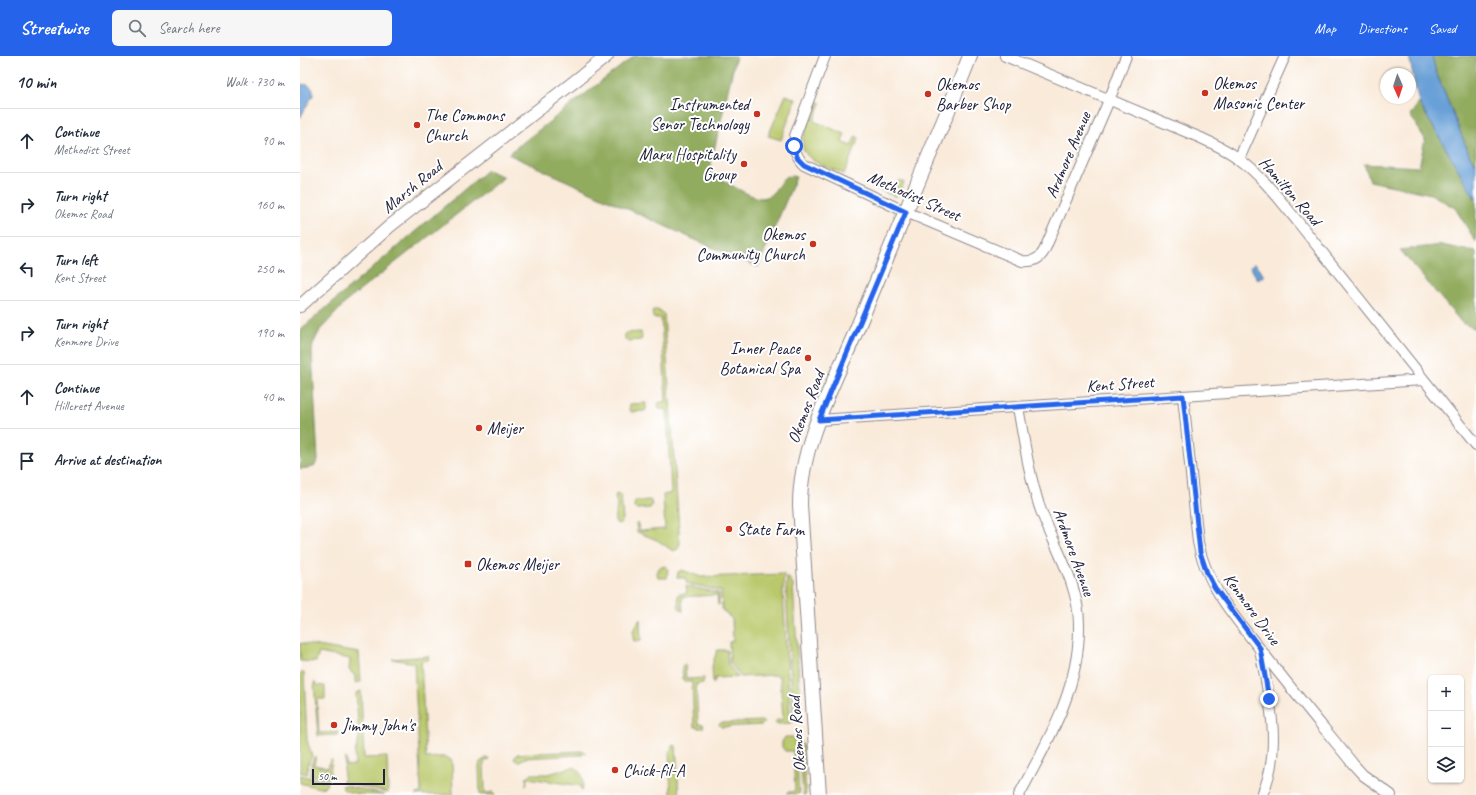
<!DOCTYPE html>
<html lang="en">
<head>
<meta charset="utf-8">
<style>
  :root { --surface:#fff; --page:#f6f6f7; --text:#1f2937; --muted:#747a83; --line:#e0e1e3; --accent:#2563eb }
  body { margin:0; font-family:Caveat,sans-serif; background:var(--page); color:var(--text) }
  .controls { position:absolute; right:12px; bottom:12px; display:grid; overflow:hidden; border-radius:6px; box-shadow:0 1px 3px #0004 }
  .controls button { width:36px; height:36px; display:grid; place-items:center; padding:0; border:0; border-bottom:1px solid var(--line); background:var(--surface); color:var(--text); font:20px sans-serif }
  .compass { position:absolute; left:1080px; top:12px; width:36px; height:36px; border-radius:50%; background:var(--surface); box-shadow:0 1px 3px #0004; rotate:177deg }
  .scale { position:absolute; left:12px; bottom:10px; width:73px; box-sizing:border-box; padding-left:4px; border:2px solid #22223b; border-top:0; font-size:11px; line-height:14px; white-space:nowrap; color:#22223b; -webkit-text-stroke:3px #fff; paint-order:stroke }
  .stop { position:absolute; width:12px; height:12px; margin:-9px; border:3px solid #2563eb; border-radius:50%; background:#fff }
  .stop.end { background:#2563eb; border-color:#fff; box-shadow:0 1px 4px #0008 }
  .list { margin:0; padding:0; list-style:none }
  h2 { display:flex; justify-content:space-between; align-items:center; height:52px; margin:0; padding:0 16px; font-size:17px }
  h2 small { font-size:13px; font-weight:400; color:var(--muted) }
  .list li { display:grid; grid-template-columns:26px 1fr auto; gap:12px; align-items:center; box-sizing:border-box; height:64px; padding:0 16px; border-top:1px solid var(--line) }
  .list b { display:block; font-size:15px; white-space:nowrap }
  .list p { margin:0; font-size:13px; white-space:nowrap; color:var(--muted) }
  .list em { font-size:13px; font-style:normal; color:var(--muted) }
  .icon { flex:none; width:22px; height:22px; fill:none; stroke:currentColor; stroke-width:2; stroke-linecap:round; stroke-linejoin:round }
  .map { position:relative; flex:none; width:1176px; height:739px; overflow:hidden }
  header { display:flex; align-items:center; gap:24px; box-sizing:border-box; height:56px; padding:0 20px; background:var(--accent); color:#fff }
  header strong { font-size:19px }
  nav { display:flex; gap:22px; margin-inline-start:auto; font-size:14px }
  .search { width:280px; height:36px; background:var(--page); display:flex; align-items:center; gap:10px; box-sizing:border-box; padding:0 14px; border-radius:6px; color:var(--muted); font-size:15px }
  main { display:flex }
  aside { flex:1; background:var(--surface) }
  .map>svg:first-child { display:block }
  .green { fill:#b9c86a; stroke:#6e7552 }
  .forest { fill:#92ac5e; stroke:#5a674c }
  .water { fill:#69a0d7; stroke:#466189 }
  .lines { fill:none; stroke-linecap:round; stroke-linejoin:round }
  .minor-casing { stroke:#8e868a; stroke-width:12 }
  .tertiary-casing { stroke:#8e868a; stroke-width:14 }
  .secondary-casing { stroke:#8e868a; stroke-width:16 }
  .minor { stroke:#fff; stroke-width:10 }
  .tertiary { stroke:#fff; stroke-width:12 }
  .secondary { stroke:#fff; stroke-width:14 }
  .route { stroke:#2563eb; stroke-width:5 }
  .poi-dot { fill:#c8321e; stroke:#fff; stroke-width:1.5 }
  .labels { text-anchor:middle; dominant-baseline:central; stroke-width:4; stroke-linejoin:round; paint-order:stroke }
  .poi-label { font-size:17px; fill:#22223b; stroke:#fff; text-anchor:start }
  .street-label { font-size:17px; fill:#22223b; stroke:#fff }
</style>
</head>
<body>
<header>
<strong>Streetwise</strong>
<div class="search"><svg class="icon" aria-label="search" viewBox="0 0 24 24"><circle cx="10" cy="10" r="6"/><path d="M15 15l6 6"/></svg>Search here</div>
<nav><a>Map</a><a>Directions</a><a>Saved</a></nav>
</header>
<main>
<aside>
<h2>10 min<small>Walk · 730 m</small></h2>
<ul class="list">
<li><svg class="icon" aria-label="ahead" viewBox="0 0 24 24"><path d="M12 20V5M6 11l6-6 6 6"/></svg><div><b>Continue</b><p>Methodist Street</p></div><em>90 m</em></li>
<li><svg class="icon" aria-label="right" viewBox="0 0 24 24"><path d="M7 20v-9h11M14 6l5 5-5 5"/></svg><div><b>Turn right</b><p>Okemos Road</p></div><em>160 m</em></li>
<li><svg class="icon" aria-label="left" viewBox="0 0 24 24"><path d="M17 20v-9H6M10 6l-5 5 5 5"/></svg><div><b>Turn left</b><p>Kent Street</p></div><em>250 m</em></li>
<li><svg class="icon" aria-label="right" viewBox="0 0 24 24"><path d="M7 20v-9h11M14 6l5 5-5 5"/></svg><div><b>Turn right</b><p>Kenmore Drive</p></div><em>190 m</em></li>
<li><svg class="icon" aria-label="ahead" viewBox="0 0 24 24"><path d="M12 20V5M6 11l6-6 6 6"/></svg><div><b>Continue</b><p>Hillcrest Avenue</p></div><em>40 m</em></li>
<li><svg class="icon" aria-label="arrive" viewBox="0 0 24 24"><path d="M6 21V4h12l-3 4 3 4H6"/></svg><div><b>Arrive at destination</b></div></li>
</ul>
</aside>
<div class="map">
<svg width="1176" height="739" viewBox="0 0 1176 739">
  <rect width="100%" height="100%" fill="#fff"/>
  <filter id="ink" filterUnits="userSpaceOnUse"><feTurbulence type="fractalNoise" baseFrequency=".025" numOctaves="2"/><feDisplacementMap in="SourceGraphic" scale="8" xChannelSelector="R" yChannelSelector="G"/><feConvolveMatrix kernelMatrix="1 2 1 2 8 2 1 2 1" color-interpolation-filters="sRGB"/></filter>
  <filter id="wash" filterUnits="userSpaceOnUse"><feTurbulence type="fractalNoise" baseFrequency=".012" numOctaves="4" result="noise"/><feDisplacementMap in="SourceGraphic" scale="16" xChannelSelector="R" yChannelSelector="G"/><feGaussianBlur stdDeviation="0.9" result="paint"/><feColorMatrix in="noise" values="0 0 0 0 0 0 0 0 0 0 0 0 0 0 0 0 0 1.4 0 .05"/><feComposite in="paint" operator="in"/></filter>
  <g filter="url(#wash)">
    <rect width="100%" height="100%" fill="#f9ead9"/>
    <path class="green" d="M486 39 496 43 481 84 468 80Z
      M517 45 521 47 514 65 545 78 542 86 551 90 556 80 559 82 544 118C528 111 498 105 503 82Z
      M574 122 596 131 599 124 604 126 599 138 595 141 570 130Z
      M353 254H360L364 259 380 488 378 493 373 495 357 484 337 476 336 468 337 466 338 467 339 475 365 473 363 439 371 437 367 354 359 353 358 347 366 345 361 262H353L352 255Z
      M341 276 342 282 341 284 327 285 325 283V277Z
      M346 347V353L345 355 331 356 329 354 330 348Z
      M316 438 321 439 323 464 319 468 316 467C311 457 321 454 315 442Z
      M350 444 351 445 352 450 350 452 336 453 334 451 335 445Z
      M365 510 368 512 367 522H358L357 517 359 512Z
      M382 514 401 521 484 518 483 535 490 657 492 667 478 668 475 666 477 664 483 663 480 621 475 619 441 621 430 607 429 586 433 585 432 563 422 554 421 535 386 527V522H377L378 516Z
      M487 520 491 525 493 529 501 654 499 660 494 666 493 660 486 535Z
      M386 530 419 537V549H418L417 539 382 541 383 556 379 552 378 540 379 538 387 537Z
      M340 563 341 585H334C330 574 335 573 340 563Z
      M0 587 59 597 61 626 55 627V620L49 614 50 603 19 597 16 606 0 605Z
      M417 594H427L428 608 438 621 415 622V626L413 628 412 610Z
      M128 600 129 602 128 604 121 605 126 702C135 702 146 698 152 705L153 739H116L121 736 114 607 92 603Z
      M385 608 386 623 404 622 403 627 396 628 398 668 404 669 403 672H398L394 670 392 626H385L383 624 382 610Z
      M0 617H4L7 684 12 700 9 706 7 718 0 716Z
      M14 626 16 627V629L25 630V643H17L19 677 38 676V679L18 680Z
      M61 635 64 702 87 701 88 737 43 726 45 702 46 703V710L55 709V696L59 682 56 637Z
      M462 665 464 667 462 669 421 671 419 669 420 667Z
      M485 681H493L496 689 499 738H486L488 736 495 735 493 695H485L482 691V686Z
      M497 682 500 685 503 690 506 739H503L499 690Z
      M373 689 376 690 379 739H371L369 696Z
      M284 695 286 697 281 698V699L225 702 218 706 214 703 217 698Z
      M16 700 14 709 28 712 30 704H32L29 723 10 719 12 707 14 701Z
      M186 702 189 703 188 705H184L185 737 194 736 195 739H180L179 711 180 706Z
      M273 711C283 713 285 727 282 735L280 729H274L228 722 226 729 227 721 231 718H248Z
      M0 719 28 726 25 731 19 732 0 727Z
      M42 729 85 739C73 739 51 739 43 733Z"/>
    <path class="forest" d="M334 0H436L411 107 412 116 416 120C426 126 451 142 461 142 479 142 478 115 496 121L458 211 391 182 208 98Z
      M1132 0H1176V108L1170 100 1136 16Z
      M1119 47 1176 144V186L1155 152 1131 138 1070 125 1064 108 1119 111 1125 83 1110 59Z
      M187 114 204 121 48 244 20 274 13 288 12 296 18 404 14 411 0 413V274Z
      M1141 189 1176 196V273L1162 267 1100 194Z"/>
    <path class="water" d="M1109 0H1132L1136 16 1170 100 1176 108V144L1119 47Z
      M0 28 8 29 13 33V39L0 62Z
      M955 207 964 220 958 224 950 211Z"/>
  </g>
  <g filter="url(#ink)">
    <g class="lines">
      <defs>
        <path id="minor" d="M525 0 495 80C494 92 495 100 504 108L606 156 722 205C732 206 739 204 744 195L810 42 826 0
          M705 0 901 82C914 88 928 94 939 103 962 120 980 144 998 166L1176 389
          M939 103 985 0
          M883 340 898 486C906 530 937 564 964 598 993 635 1023 671 1053 708L1063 719 1091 739
          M718 351C724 385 729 419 740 452 754 491 779 527 779 569 780 632 748 685 719 739
          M519 364 1123 324
          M960 594C969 642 983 692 962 739"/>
        <path id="tertiary" d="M0 250 90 170 307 0"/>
        <path id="secondary" d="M519 739 500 449C500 390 531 333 554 280 580 219 605 157 631 95 644 64 658 32 670 0"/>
      </defs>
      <use href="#minor" class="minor-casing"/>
      <use href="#tertiary" class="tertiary-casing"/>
      <use href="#secondary" class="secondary-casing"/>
      <use href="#minor" class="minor"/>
      <use href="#tertiary" class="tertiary"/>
      <use href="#secondary" class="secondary"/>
    </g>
  </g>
  <g class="lines" filter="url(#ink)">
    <path class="route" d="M494 90 497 101 504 108 606 156 519 364 883 340 900 496 907 517 915 532 960 592 969 643"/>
  </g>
  <g class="poi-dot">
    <circle cx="905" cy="37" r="4"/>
    <circle cx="628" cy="38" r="4"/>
    <circle cx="457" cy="58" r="4"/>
    <circle cx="117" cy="69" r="4"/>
    <circle cx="444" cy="108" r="4"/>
    <circle cx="513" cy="188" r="4"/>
    <circle cx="508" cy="302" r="4"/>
    <circle cx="179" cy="372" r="4"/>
    <circle cx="429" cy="473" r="4"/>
    <rect x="164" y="504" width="8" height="8" rx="2"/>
    <circle cx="34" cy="669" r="4"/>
    <circle cx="315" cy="714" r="4"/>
  </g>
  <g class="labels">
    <g class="poi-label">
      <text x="913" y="27">Okemos<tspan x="913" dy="20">Masonic Center</tspan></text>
      <text x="636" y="28">Okemos<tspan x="636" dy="20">Barber Shop</tspan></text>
      <text x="449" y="48" text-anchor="end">Instrumented<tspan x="449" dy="20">Senor Technology</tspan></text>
      <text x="125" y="59">The Commons<tspan x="125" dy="20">Church</tspan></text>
      <text x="436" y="98" text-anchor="end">Maru Hospitality<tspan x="436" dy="20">Group</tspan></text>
      <text x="505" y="178" text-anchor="end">Okemos<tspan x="505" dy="20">Community Church</tspan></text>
      <text x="500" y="292" text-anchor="end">Inner Peace<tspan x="500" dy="20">Botanical Spa</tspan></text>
      <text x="187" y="372">Meijer</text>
      <text x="437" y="473">State Farm</text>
      <text x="176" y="508">Okemos Meijer</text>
      <text x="42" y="669">Jimmy John's</text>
      <text x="323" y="714">Chick-fil-A</text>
    </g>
    <g class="street-label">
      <text transform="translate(768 99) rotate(-67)">Ardmore Avenue</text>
      <text transform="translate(112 131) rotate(-39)">Marsh Road</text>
      <text transform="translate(990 135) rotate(49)">Hamilton Road</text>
      <text transform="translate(614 140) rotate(24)">Methodist Street</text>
      <text transform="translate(820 328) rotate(-4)">Kent Street</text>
      <text transform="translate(506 351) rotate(-69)">Okemos Road</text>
      <text transform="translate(774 496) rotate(70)">Ardmore Avenue</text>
      <text transform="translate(952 553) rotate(54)">Kenmore Drive</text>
      <text transform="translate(497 678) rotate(-94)">Okemos Road</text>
    </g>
  </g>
</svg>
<div class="controls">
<button>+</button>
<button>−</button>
<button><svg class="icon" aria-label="layers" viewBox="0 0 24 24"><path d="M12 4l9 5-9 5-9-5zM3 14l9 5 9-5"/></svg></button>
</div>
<svg class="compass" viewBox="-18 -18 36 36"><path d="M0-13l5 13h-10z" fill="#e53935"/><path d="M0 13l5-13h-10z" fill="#747a83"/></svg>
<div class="scale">50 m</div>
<div class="stop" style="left:494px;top:90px"></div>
<div class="stop end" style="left:969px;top:643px"></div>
</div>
</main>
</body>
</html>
